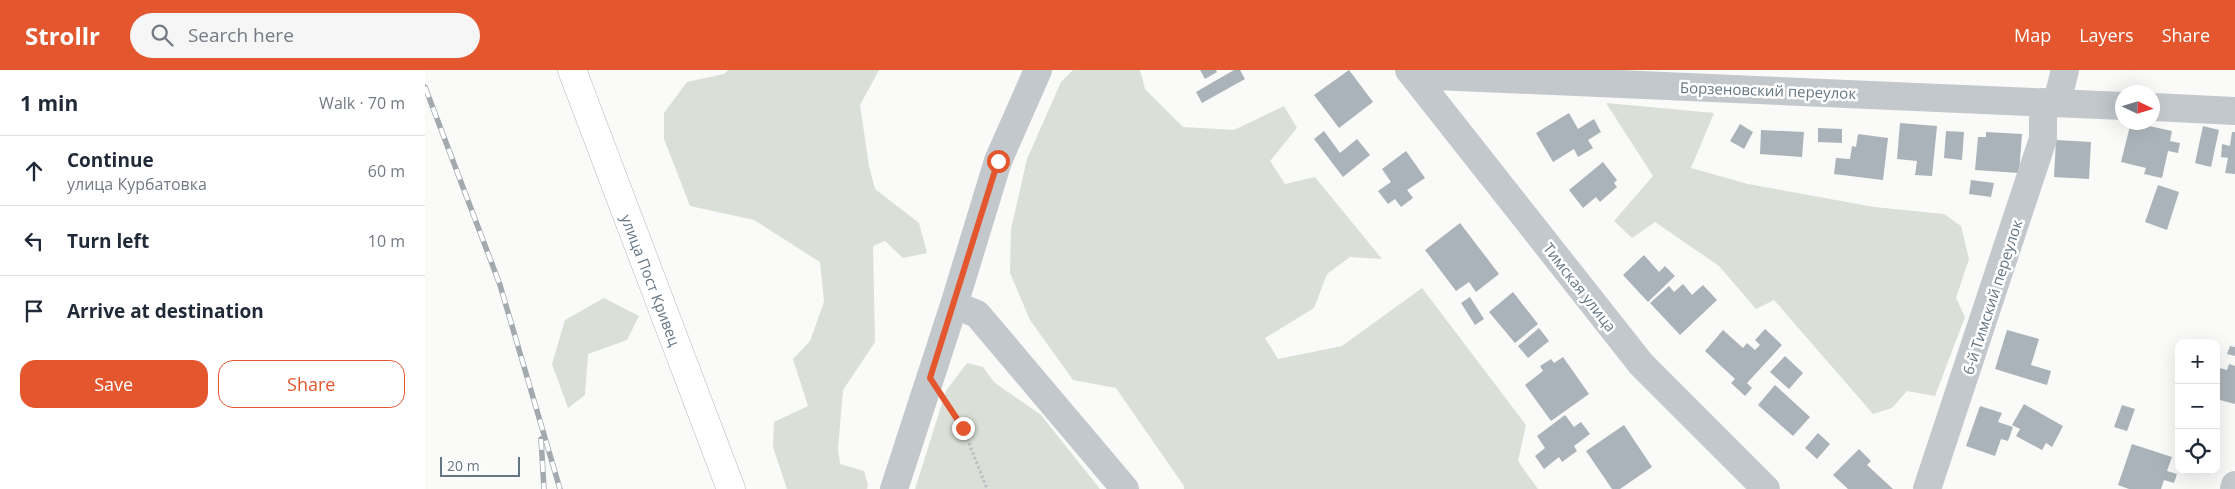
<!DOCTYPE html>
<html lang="en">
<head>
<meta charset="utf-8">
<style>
  :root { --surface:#fff; --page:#f6f6f7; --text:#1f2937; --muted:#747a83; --line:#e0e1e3; --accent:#e4572e }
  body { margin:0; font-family:"Open Sans",sans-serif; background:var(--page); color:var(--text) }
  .controls { position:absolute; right:15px; bottom:15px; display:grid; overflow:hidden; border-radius:10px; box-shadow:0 5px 20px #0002 }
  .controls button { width:45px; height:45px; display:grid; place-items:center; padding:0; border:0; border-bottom:1px solid var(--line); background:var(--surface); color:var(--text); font:25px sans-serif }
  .compass { position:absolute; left:1690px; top:15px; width:45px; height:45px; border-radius:50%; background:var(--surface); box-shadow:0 5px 20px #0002; rotate:94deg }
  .scale { position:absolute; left:15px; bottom:12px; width:80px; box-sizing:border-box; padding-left:5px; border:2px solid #657683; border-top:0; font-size:14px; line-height:18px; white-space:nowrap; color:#657683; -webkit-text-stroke:4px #fff; paint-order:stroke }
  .stop { position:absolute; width:15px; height:15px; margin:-11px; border:4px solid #e4572e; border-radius:50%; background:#fff }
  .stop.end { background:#e4572e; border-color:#fff; box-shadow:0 1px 5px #0008 }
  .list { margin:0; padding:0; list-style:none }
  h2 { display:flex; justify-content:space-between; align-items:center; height:65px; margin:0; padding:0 20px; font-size:21px }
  h2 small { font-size:16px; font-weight:400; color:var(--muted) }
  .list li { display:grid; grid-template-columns:32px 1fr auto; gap:15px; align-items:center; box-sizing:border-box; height:70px; padding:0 20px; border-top:1px solid var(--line) }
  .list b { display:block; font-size:19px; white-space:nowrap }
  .list p { margin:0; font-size:16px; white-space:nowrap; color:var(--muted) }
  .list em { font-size:16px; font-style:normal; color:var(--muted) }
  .actions { display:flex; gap:10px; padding:15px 20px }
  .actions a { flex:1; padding:11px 0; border:1px solid var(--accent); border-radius:15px; text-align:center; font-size:18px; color:var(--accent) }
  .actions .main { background:var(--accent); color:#fff }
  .icon { flex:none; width:28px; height:28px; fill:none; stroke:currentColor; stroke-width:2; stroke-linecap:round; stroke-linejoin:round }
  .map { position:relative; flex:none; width:1810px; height:419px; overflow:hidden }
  header { display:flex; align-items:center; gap:30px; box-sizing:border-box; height:70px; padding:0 25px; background:var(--accent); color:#fff }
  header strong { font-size:24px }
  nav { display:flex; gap:28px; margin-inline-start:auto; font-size:18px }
  .search { width:350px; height:45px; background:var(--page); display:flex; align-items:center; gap:12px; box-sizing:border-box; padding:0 18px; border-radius:28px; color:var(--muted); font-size:19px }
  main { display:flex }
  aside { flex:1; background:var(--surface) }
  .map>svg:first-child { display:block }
  .green { fill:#dadfd7 }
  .building { fill:#aab3b9 }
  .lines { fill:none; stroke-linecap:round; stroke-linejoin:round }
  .major-casing { stroke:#b5babe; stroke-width:29 }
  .path { stroke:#bbbfc2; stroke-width:3; stroke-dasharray:2.5 2.5; stroke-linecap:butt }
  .minor { stroke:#c3c8cc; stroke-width:28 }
  .major { stroke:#fff; stroke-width:28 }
  .rail-casing { stroke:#a2aab0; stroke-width:5.5 }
  .rail { stroke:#fff; stroke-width:4; stroke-dasharray:11; stroke-linecap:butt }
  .route { stroke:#e4572e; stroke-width:6 }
  .labels { text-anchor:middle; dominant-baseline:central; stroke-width:5; stroke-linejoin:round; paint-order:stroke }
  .street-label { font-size:15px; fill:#657683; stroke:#fff }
</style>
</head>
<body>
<header>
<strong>Strollr</strong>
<div class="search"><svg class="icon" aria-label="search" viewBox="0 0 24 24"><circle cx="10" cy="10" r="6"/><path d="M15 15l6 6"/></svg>Search here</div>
<nav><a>Map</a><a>Layers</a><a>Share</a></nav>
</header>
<main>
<aside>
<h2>1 min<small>Walk · 70 m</small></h2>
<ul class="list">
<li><svg class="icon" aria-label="ahead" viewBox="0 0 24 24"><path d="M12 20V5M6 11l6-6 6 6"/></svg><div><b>Continue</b><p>улица Курбатовка</p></div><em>60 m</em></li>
<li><svg class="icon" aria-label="left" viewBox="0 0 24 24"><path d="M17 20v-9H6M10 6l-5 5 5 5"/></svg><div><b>Turn left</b></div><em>10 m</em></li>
<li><svg class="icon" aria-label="arrive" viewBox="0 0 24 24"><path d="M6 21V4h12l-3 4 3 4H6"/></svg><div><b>Arrive at destination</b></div></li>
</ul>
<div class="actions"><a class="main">Save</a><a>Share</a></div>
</aside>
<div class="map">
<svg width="1810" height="419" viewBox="0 0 1810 419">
  <rect width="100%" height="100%" fill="#fafaf8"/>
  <path class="green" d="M303 0H454L435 35 444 96 450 119 494 153 502 183 478 188 460 171 448 176 450 272 418 320 413 379 415 394 439 401 443 415 442 419H362L348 377 349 352 383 336 368 289 385 271 399 232 395 192 329 150 265 136 239 69V43L262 12 299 4Z
    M648 0H715L720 19 758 57 809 60 859 36 872 58 845 91 860 114 890 107 957 189 925 187 902 204 889 238 840 268 853 289 917 276 997 218 1101 355 1093 391 1113 419H759V416L691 318 648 310 605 250 585 203 586 159 602 89 636 12Z
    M1181 33 1289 43 1266 98 1323 114 1449 137 1519 144 1536 156 1544 189 1531 228 1540 247 1510 326 1482 321 1467 338 1448 344 1349 230 1331 239 1294 196 1230 152 1207 168 1189 151 1228 106Z
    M179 228 214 246 202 270 163 284 160 325 143 338 127 294 140 250Z
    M542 293 558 297 570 313 616 345 675 419H490L521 321Z"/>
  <path class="building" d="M775 0H791L792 2 780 9Z
    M809 0H815L820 9 777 33 771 22Z
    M924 0 948 32 914 58 889 25Z
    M1144 43 1153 59 1169 49 1176 62 1163 70 1168 78 1153 87 1149 79 1128 92 1111 63Z
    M1706 52 1747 61 1745 71 1755 73 1753 83 1743 81 1737 108 1719 104 1721 98 1696 92Z
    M1475 53 1512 56 1507 106 1490 105 1492 91 1472 89Z
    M1315 54 1328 62 1319 79 1305 71Z
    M1778 56 1794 60 1786 97 1770 93Z
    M1393 58 1417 59V73L1393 72Z
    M1336 60 1379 62 1377 87 1335 84Z
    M899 61 915 83 932 69 945 85 918 107 889 69Z
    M1521 61 1539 62 1537 90 1519 88Z
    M1561 62 1597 64 1594 103 1550 100 1553 67H1561Z
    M1807 62H1810V104L1800 103 1803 88 1796 87 1797 74 1805 76Z
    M1433 64 1463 68 1458 110 1409 104 1411 88 1425 89 1427 76 1431 77Z
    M1631 70 1666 72 1664 109 1629 107Z
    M981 81 1000 108 982 120 988 128 976 137 970 129 963 134 953 121 966 112 957 99Z
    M1178 92 1192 110 1189 113 1192 117 1175 132 1171 127 1158 138 1144 120Z
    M1546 110 1569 113 1566 127 1544 124Z
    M1733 115 1754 122 1742 160 1720 152Z
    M1035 153 1074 204 1051 222 1044 212 1031 221 1000 180Z
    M1219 185 1234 202 1240 196 1250 206 1223 232 1198 205Z
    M1258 214 1267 225 1278 215 1292 230 1255 265 1225 233 1244 216 1249 222Z
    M1088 222 1113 254 1090 273 1064 242Z
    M1045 227 1059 249 1050 255 1036 233Z
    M1114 258 1124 271 1103 288 1093 276Z
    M1340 259 1357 275 1322 313 1327 318 1320 326 1306 313 1310 309 1280 281 1298 260 1318 278 1322 273 1330 280 1335 275 1330 270Z
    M1582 260 1614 269 1606 295 1626 301 1622 315 1570 299Z
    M1805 276 1810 277V286L1802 284Z
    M1360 286 1378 303 1364 319 1345 302Z
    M1138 287 1164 324 1126 351 1100 315 1118 301 1115 296 1126 289 1129 293Z
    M1804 294 1810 296V334L1791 329V297L1802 300Z
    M1350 315 1385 347 1368 366 1333 335Z
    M1599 334 1638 356 1627 377 1621 373 1617 380 1591 366 1595 359 1587 355Z
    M1697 335 1710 339 1702 361 1689 357Z
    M1555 336 1577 343 1573 352 1588 357 1583 371 1576 369 1570 386 1541 376Z
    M1140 345 1149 357 1156 352 1165 364 1149 376 1152 381 1137 392 1134 387 1119 399 1110 386 1120 378 1112 366Z
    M1199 355 1227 397 1195 419H1187L1161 381Z
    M1393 363 1405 374 1392 389 1380 378Z
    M1707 374 1747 387 1742 401 1752 404 1749 413 1739 410 1736 419H1704L1693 415Z
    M1434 379 1446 391 1442 395 1468 419H1423L1408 405Z"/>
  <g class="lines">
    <defs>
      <path id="major" d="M147 0 306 419"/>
    </defs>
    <use href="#major" class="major-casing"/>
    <path class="path" d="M525 338 538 358 562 419"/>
    <path class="minor" d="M984 0 1216 294 1341 419
      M988 5 1698 36
      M1632 32 1640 0
      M1728 37 1810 41
      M529 235 552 244 700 419
      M469 419 529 235 573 91 613 0
      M1502 419 1618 69V32
      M1809 419 1810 415"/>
    <use href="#major" class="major"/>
    <defs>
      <path id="rail" d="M0 17 75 215 135 419
        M116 369 119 419"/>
    </defs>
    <use href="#rail" class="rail-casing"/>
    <use href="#rail" class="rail"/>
  </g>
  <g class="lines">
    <path class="route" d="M538 358 505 308 573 91"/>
  </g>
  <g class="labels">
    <g class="street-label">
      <text transform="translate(1343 20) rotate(2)">Борзеновский переулок</text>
      <text transform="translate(226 210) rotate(69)">улица Пост Кривец</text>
      <text transform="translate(1155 217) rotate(52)">Тимская улица</text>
      <text transform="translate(1567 227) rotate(-72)">6-й Тимский переулок</text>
    </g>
  </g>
</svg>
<div class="controls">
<button>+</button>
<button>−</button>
<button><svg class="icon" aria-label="locate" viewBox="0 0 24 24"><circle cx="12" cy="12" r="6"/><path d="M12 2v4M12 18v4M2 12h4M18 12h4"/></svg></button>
</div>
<svg class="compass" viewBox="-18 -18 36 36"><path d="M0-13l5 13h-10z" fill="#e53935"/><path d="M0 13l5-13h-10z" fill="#747a83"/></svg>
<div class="scale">20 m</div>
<div class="stop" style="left:573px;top:91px"></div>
<div class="stop end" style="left:538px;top:358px"></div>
</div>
</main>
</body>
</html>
